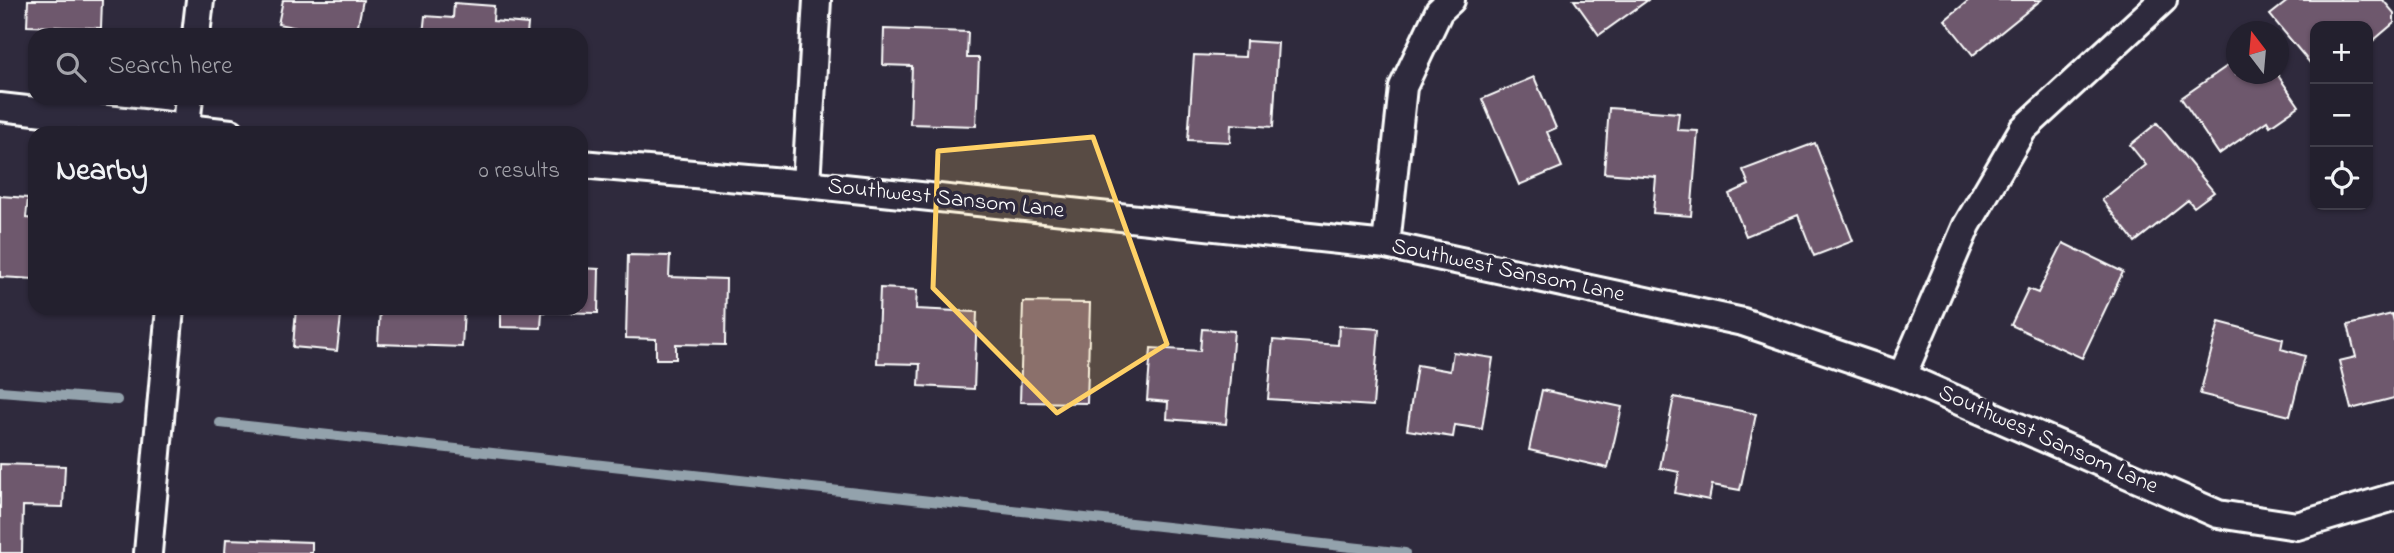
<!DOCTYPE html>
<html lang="en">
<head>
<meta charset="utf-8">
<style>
  :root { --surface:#23202e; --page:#2b2836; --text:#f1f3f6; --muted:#a3a3aa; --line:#403e4a }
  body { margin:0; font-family:"Indie Flower",sans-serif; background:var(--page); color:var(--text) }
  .controls { position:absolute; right:21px; top:21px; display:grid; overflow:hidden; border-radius:14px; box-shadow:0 2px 5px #0004 }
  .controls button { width:63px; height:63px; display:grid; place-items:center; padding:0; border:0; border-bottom:2px solid var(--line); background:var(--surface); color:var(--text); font:35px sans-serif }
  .compass { position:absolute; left:2226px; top:21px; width:63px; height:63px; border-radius:50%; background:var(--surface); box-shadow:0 2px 5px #0004; rotate:344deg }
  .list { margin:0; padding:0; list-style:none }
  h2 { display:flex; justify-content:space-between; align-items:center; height:91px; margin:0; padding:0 28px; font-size:30px }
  h2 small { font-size:23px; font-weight:400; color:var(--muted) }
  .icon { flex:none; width:38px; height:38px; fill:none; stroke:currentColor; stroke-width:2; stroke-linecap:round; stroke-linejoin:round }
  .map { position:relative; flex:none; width:2394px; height:553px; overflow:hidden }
  .search { position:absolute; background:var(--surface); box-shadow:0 2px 5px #0004; left:28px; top:28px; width:560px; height:77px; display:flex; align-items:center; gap:18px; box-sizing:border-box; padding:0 24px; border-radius:21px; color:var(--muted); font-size:26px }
  .panel { position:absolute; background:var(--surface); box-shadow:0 2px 5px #0004; left:28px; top:126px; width:560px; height:189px; border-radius:21px }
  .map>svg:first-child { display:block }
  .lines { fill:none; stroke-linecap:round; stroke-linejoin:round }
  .stream { stroke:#93a2ac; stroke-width:10 }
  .building { fill:#6e586d; stroke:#fff; stroke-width:2 }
  .minor-casing { stroke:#fff; stroke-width:32 }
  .minor { stroke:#2f2a3d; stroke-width:26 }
  .marked { fill:#ffd166; fill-opacity:0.2; stroke:#ffd166; stroke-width:5; stroke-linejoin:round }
  .labels { text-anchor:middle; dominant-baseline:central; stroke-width:7; stroke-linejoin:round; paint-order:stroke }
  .street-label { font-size:23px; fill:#fff; stroke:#2f2a3d }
</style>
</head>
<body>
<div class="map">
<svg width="2394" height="553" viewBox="0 0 2394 553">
  <rect width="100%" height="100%" fill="#2f2a3d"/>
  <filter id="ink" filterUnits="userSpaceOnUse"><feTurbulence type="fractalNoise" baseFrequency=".0143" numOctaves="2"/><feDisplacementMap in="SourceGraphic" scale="14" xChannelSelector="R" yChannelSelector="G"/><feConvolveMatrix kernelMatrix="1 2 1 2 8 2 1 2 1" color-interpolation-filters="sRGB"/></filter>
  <g filter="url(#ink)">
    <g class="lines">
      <path class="stream" d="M0 391 117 400
        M220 423 1405 553"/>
    </g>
    <path class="building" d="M28 0H102L101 28 27 26Z
      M283 0H363L356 35H323V33L278 24Z
      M1574 0H1648L1599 35Z
      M1969 0H2041L1973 55 1945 20Z
      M2289 0H2383L2394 13V23L2368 45V26H2315V69L2270 15Z
      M454 3 494 6 493 21 528 24 527 35H423L425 16 453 18Z
      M884 29 968 32 967 58H979L976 126 910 124 912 66 883 65Z
      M1246 41 1278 43 1273 127 1231 124 1230 142 1188 140 1194 55 1245 57Z
      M2236 60V74H2277L2299 106 2270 126 2267 121 2219 154 2181 98Z
      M1534 77 1556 128 1547 132 1562 167 1519 185 1482 99Z
      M1609 108 1679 113 1677 130 1698 131 1691 216 1653 213 1656 177 1604 173Z
      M2157 123 2214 192 2194 207 2188 200 2135 242 2102 200 2146 165 2130 145Z
      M1815 143 1853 241 1814 256 1798 215 1746 236 1729 194 1749 185 1743 170Z
      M0 196 28 198 26 218 35 219V279L0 277Z
      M2063 243 2123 272 2082 358 2011 325 2028 289 2038 293Z
      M628 255 670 256 669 277 726 279 725 345 676 344V359H656V339L626 338Z
      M581 268 599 269 598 313 542 312 541 328 501 327V308H581Z
      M880 288 917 290 916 309 977 312 974 389 919 386 920 364 877 363Z
      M1023 302 1090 303 1087 403 1020 402Z
      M296 308H342L337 351 293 347Z
      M380 308H464L462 347 378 344Z
      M2392 314 2394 322V398L2351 409 2339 361 2356 357 2348 325Z
      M2219 322 2283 339 2281 349 2305 356 2290 416 2200 394Z
      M1339 326 1379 329 1373 406 1268 399 1273 340 1338 345Z
      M1202 329 1234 331 1226 424 1167 419 1168 402 1147 400 1151 348 1200 351Z
      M1453 352 1493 358 1482 429 1455 425 1453 437 1407 430 1417 365 1450 371Z
      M1542 390 1622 407 1608 468 1529 450Z
      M1674 397 1756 414 1740 490 1712 485 1709 500 1675 493 1679 472 1660 468Z
      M0 464 65 466 63 507 23 506 22 553H0Z
      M226 539 312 542V553H225Z"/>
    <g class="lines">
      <defs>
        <path id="minor" d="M196 35 200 0
          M0 107 231 133
          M185 133 189 98
          M581 164 806 184 1386 245 1743 322 1902 376 2218 514 2297 526 2394 497
          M806 184 817 0
          M1386 245 1403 87 1439 11 1451 0
          M1902 376 1967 225 2023 129 2163 0
          M148 553 170 308"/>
      </defs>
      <use href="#minor" class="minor-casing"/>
      <use href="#minor" class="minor"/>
    </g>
  </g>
  <path class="marked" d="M1093 137 1167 344 1057 413 933 288 938 151Z"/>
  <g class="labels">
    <g class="street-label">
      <text transform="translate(946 199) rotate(6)">Southwest Sansom Lane</text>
      <text transform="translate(1508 271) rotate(12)">Southwest Sansom Lane</text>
      <text transform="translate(2048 440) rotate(24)">Southwest Sansom Lane</text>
    </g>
  </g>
</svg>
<div class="controls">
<button>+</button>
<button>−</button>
<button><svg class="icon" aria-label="locate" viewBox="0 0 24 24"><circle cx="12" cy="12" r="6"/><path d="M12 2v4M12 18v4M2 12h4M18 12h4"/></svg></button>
</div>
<svg class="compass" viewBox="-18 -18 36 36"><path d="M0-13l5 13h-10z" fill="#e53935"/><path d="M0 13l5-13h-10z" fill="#a3a3aa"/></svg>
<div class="search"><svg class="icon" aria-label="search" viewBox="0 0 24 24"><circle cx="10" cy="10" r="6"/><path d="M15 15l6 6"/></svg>Search here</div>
<section class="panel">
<h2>Nearby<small>0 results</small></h2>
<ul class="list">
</ul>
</section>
</div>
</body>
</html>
